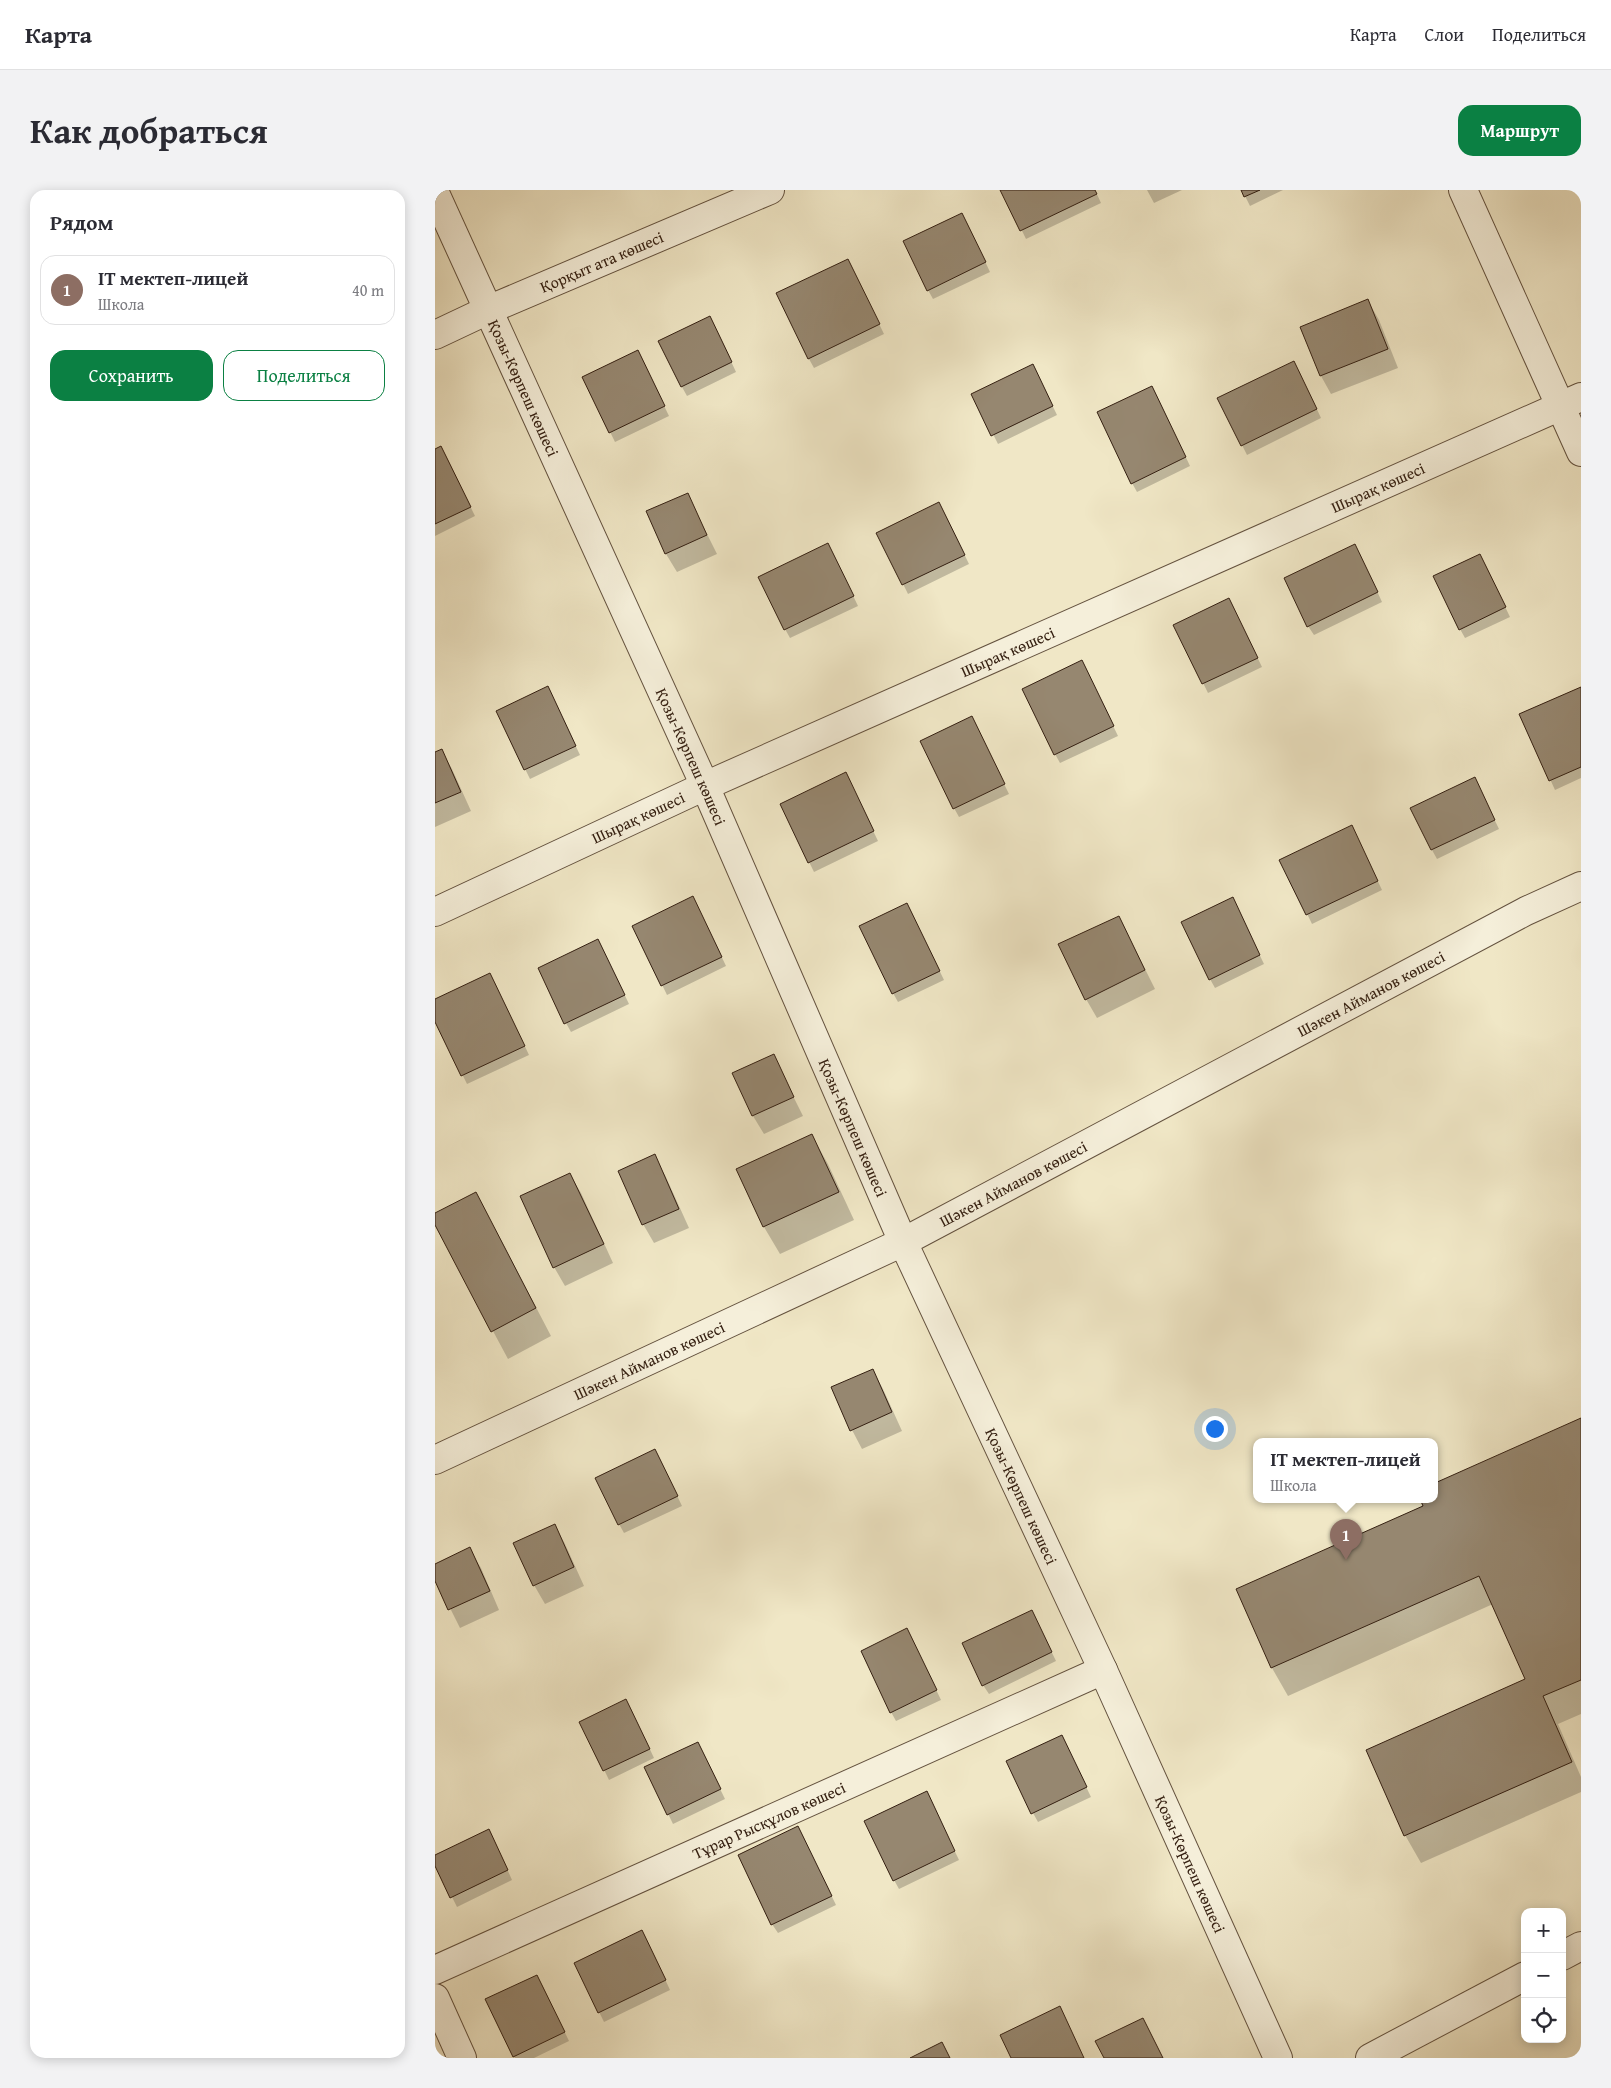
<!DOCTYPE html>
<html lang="ru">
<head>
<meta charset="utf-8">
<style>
  :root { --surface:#fff; --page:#f2f2f3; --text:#2b2b33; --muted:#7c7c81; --line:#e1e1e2; --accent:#0b8043 }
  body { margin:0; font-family:"Gentium Book Plus",serif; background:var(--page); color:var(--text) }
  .controls { position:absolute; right:15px; bottom:15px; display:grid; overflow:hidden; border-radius:10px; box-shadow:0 2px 12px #0003 }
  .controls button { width:45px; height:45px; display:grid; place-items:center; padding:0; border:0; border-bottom:1px solid var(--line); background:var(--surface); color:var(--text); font:25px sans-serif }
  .you { position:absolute; left:779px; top:1238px; width:18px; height:18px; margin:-12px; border:4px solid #fff; border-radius:50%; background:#1a73e8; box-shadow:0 0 0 8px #1a73e833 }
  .badge { display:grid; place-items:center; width:32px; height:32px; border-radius:50%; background:var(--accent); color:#fff; font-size:16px; font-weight:700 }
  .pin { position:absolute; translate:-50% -41px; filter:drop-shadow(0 1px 2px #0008) }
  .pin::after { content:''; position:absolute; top:26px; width:18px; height:15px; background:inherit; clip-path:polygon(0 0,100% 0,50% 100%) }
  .popup { position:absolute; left:818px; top:1248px; width:185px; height:65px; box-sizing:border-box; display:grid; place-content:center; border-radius:10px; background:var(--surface); filter:drop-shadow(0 1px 4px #0005); font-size:16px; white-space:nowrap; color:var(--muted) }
  .popup b { font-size:19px; color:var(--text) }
  .popup::after { content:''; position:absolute; left:50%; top:100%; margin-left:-10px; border:10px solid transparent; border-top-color:var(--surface) }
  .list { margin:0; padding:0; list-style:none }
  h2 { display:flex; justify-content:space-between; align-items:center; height:65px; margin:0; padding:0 20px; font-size:21px }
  h2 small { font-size:16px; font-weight:400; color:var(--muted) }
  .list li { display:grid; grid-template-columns:32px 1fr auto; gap:15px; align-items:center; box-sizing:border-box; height:70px; margin:0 10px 10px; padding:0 10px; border:1px solid var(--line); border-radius:15px }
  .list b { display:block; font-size:19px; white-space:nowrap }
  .list p { margin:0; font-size:16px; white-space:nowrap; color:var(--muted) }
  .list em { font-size:16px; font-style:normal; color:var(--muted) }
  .actions { display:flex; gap:10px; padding:15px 20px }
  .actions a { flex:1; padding:11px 0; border:1px solid var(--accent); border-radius:15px; text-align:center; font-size:18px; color:var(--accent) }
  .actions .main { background:var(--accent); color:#fff }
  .icon { flex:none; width:28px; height:28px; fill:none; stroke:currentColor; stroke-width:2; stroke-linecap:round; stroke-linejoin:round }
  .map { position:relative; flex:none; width:1146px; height:1868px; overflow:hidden; border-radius:15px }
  header { display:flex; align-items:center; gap:30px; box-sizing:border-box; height:70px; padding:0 25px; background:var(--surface); border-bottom:1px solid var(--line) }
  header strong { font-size:24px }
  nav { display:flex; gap:28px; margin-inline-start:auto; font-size:18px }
  .intro { display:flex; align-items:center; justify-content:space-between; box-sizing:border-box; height:120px; padding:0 30px }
  h1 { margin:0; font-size:35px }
  .button { padding:12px 22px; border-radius:15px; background:var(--accent); color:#fff; font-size:18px; font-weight:700 }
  main { display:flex; gap:30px; padding:0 30px }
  aside { flex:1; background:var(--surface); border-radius:15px; box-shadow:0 2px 12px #0003 }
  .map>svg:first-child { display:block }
  .shadow { fill:#0003 }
  .building { fill:#968770; stroke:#352012 }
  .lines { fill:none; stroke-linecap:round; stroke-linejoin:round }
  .minor-casing { stroke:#64523f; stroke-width:30 }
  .minor { stroke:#f5efda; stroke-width:28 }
  .labels { text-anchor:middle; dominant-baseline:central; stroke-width:4.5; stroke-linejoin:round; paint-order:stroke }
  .street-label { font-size:16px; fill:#352012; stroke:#f5efda }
</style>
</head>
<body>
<header>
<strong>Карта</strong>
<nav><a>Карта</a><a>Слои</a><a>Поделиться</a></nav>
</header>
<div class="intro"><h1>Как добраться</h1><a class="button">Маршрут</a></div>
<main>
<aside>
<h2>Рядом<small></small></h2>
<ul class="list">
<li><span class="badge" style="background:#8d6e63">1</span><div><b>IT мектеп-лицей</b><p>Школа</p></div><em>40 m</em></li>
</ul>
<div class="actions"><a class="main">Сохранить</a><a>Поделиться</a></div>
</aside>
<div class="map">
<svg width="1146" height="1868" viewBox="0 0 1146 1868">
  <rect width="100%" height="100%" fill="#f0e7c6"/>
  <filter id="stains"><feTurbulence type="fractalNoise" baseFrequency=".004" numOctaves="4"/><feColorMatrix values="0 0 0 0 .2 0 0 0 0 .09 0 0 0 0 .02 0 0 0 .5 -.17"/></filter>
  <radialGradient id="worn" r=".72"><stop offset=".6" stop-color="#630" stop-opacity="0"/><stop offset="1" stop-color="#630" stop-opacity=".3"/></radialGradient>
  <path class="shadow" d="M567 0H660L666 13 591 49Z
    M712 0H747L719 13Z
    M807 0H848L815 16Z
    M532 33 555 82 498 109 493 100Z
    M413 70 449 144 379 178 374 169Z
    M933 111 944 130 963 178 896 204 886 186 866 138Z
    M280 137 301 182 252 206 247 197Z
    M207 170 234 226 180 252 148 187Z
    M864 181 886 228 812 265 784 209Z
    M602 184 622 225 563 254 538 204Z
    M722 206 755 276 702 302 697 293Z
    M6 257 40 326 0 346V260Z
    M252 304 282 364 242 382 231 364 212 322Z
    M509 323 534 374 473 404 443 343Z
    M398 364 423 416 355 448 350 439Z
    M925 364 947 412 879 445 873 436Z
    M1050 375 1075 427 1030 448 1025 439Z
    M794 409 827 477 773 503 740 436Z
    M651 480 683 546 625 573 620 564Z
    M1146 498V588L1120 600 1086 525Z
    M117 507 145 565 95 589 62 522Z
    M541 537 574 604 524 627 519 618Z
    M6 560 17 579 36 621 0 637V563Z
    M415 593 443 651 379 682 346 615Z
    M1044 598 1064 639 1002 669 997 660Z
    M921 645 947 700 877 734 846 670Z
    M263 717 291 776 232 805 199 737Z
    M802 718 829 774 780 798 775 789Z
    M477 724 509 790 463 812 458 803Z
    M684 727 720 799 662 828 651 809Z
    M168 760 194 814 136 842 131 833Z
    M60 793 94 865 32 894 0 829V810Z
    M338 866 368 926 329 944 318 926 299 883Z
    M377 946 393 974 419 1030 345 1064 329 1037Z
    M219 966 230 985 254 1038 219 1053 208 1034 185 982Z
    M135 984 146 1003 178 1073 130 1096 119 1077Z
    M0 1025 56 1031 116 1146 73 1169 0 1033Z
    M438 1181 448 1199 467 1241 427 1259 417 1240Z
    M1146 1230V1524L1123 1534 1146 1587V1602L986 1673 970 1645 1092 1490 1058 1414 853 1506 837 1478 802 1400 990 1317 987 1309H1000V1295Z
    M225 1270 247 1316 189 1343 184 1334Z
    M120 1335 130 1354 149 1396 110 1414 99 1395Z
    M35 1359 46 1378 64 1420 25 1438 0 1388V1375Z
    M601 1430 621 1471 554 1504 548 1495Z
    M477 1449 506 1510 461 1531 456 1522Z
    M196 1519 219 1568 174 1590 146 1532Z
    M631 1555 656 1607 603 1632 598 1623Z
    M267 1562 290 1609 238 1634 211 1578Z
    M496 1612 524 1670 464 1699 459 1690Z
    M368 1647 401 1715 343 1743 337 1734Z
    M59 1650 77 1690 22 1717 0 1673V1666Z
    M212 1750 235 1800 169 1832 140 1773Z
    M107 1795 134 1851 99 1868H80L52 1810Z"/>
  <path class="building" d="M565 0H660L662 4 585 41Z
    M806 0H825L809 7Z
    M527 23 551 72 492 101 468 51Z
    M413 69 445 134 373 169 341 103Z
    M933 109 953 159 885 186 865 137Z
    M275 126 297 172 246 197 223 151Z
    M203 160 230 216 174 243 147 187Z
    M859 171 882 219 806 256 782 208Z
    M598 174 618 216 556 246 536 204Z
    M717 196 751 267 696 294 662 222Z
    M6 256 36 317 0 334V259Z
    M253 303 272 345 230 364 211 321Z
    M504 312 530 365 467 395 441 343Z
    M393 353 419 406 349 440 323 387Z
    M920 354 943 402 872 437 849 388Z
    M1045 364 1071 417 1024 440 998 386Z
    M794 408 823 468 767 494 738 435Z
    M647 470 679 536 619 565 587 499Z
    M113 496 141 556 89 580 61 521Z
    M1146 497V577L1114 591 1084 524Z
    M537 526 570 594 518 619 485 551Z
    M7 559 26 602 0 613V562Z
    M411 582 439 641 373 673 345 614Z
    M1040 587 1060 630 996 660 975 618Z
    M917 635 943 691 871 725 844 670Z
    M258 706 287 767 226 796 197 736Z
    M798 707 825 765 774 790 746 732Z
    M472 713 505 781 457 804 424 736Z
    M684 726 710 780 650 810 623 754Z
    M163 749 190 805 129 834 103 778Z
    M55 783 90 856 26 886 0 832V809Z
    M339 864 359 907 317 926 297 883Z
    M377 944 404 1002 328 1037 301 979Z
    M220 964 244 1019 207 1035 183 981Z
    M135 983 169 1054 118 1078 85 1006Z
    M41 1002 101 1118 56 1142 0 1035V1023Z
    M438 1179 457 1222 415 1241 396 1197Z
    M1146 1228V1490L1108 1506 1137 1572 969 1646 931 1560 1090 1489 1044 1386 836 1478 801 1399 988 1316 985 1309H1000V1293Z
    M220 1259 243 1306 183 1335 160 1288Z
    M120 1334 139 1377 98 1396 78 1353Z
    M35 1357 55 1401 13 1420 0 1391V1374Z
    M597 1420 617 1462 547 1496 527 1453Z
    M472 1438 502 1500 455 1523 426 1461Z
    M191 1509 215 1559 168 1581 144 1532Z
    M627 1545 652 1597 596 1624 571 1571Z
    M263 1552 286 1599 232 1625 209 1577Z
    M492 1601 520 1661 458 1691 429 1631Z
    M363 1636 397 1706 336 1735 303 1665Z
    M54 1639 73 1680 15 1708 0 1676V1665Z
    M207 1740 231 1790 163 1823 139 1773Z
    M102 1785 130 1842 78 1867 50 1809Z
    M625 1816 649 1868H576L565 1845Z
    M708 1828 728 1868H669L660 1851Z
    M507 1852 515 1868H475Z"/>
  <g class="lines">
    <defs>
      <g id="minor">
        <path d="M1028 0 1146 262"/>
        <path id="s1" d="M0 3 270 596 468 1052 668 1480 843 1868"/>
        <path id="s2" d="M0 145 53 120 335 0"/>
        <path id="s3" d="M0 722 270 596 1146 207"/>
        <path id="s4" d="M0 1270 468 1052 1091 721 1146 696"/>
        <path d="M1127 1766 1146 1756"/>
        <path id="s5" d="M0 1780 668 1480"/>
        <path d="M0 1808 27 1868"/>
        <path d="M935 1868 1090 1786"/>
      </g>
    </defs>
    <use href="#minor" class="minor-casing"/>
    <use href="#minor" class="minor"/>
  </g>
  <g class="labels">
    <g class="street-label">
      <text stroke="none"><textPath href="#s2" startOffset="182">Қорқыт ата көшесі</textPath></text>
      <text stroke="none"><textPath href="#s1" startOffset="214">Қозы-Көрпеш көшесі</textPath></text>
      <text stroke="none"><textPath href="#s3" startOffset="1034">Шырақ көшесі</textPath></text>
      <text stroke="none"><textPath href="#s3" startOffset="629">Шырақ көшесі</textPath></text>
      <text stroke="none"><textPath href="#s1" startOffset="619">Қозы-Көрпеш көшесі</textPath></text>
      <text stroke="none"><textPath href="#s3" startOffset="224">Шырақ көшесі</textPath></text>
      <text stroke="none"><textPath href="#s4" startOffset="1046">Шәкен Айманов көшесі</textPath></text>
      <text stroke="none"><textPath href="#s1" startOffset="1024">Қозы-Көрпеш көшесі</textPath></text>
      <text stroke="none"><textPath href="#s4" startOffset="641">Шәкен Айманов көшесі</textPath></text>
      <text stroke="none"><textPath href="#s4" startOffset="236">Шәкен Айманов көшесі</textPath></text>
      <text stroke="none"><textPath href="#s1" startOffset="1429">Қозы-Көрпеш көшесі</textPath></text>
      <text stroke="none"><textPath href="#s5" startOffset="366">Тұрар Рысқұлов көшесі</textPath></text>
      <text stroke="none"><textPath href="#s1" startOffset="1834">Қозы-Көрпеш көшесі</textPath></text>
    </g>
  </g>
  <rect width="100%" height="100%" filter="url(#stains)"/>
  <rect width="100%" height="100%" fill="url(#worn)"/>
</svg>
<div class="controls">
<button>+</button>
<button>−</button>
<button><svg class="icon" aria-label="locate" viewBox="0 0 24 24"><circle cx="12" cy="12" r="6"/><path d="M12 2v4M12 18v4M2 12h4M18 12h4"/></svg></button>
</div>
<div class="you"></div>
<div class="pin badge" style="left:911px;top:1370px;background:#8d6e63">1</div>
<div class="popup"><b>IT мектеп-лицей</b>Школа</div>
</div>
</main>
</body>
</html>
